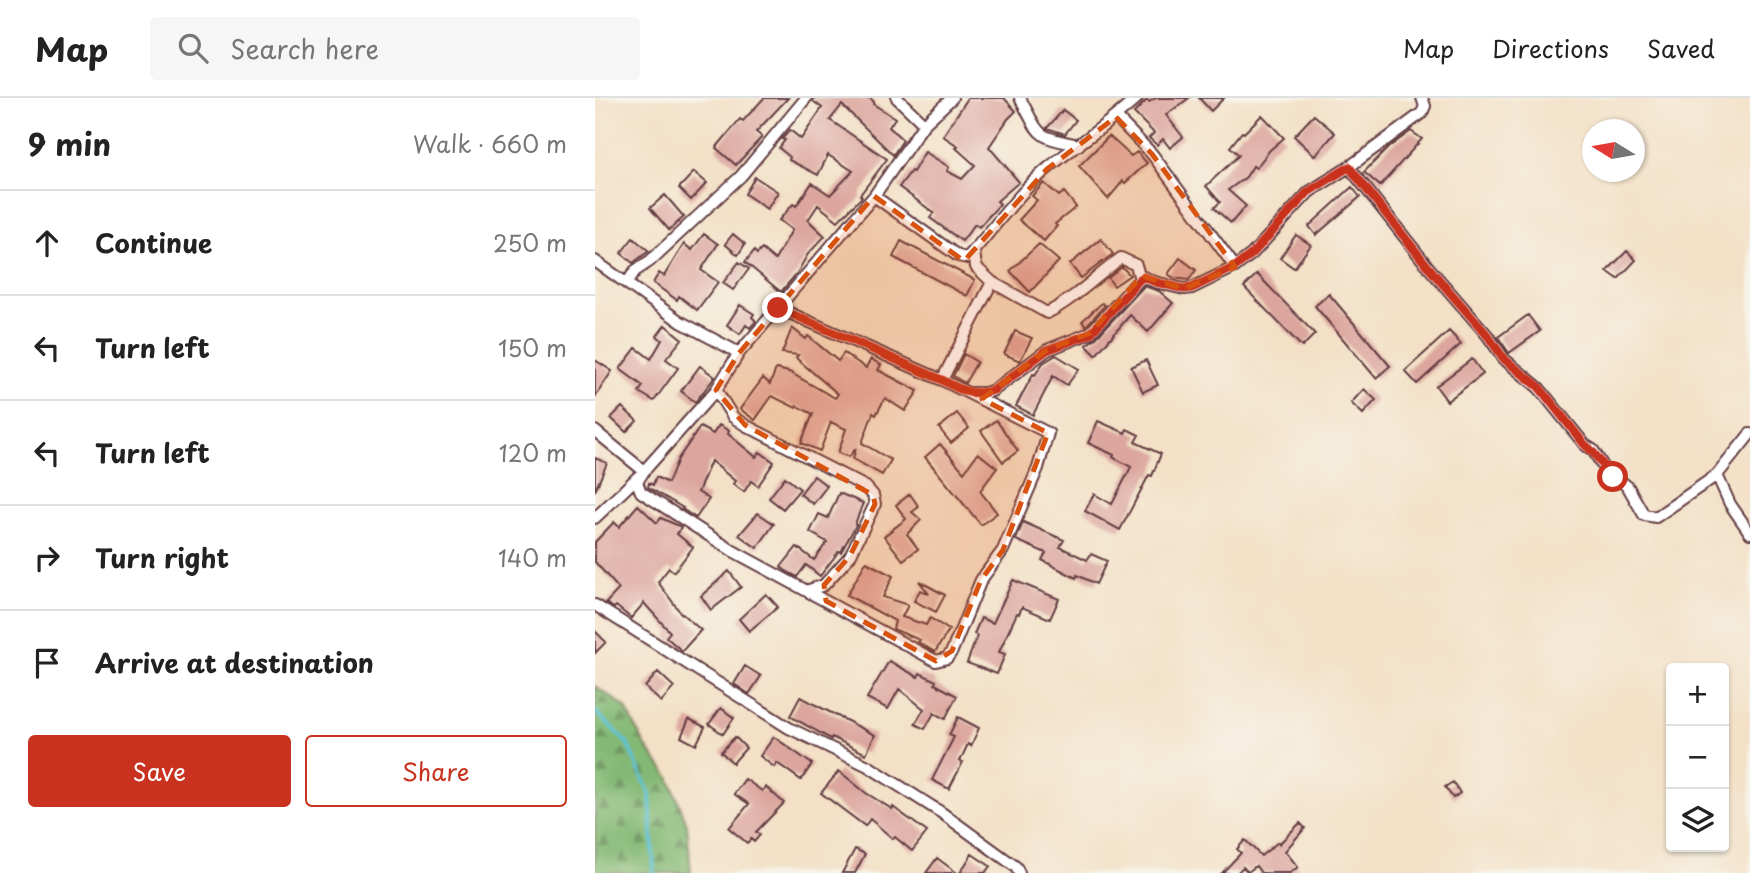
<!DOCTYPE html>
<html lang="en">
<head>
<meta charset="utf-8">
<style>
  :root { --surface:#fff; --page:#f6f6f6; --text:#222; --muted:#767676; --line:#e0e0e0; --accent:#c8321e }
  body { margin:0; font-family:"Playpen Sans",sans-serif; background:var(--page); color:var(--text) }
  .controls { position:absolute; right:21px; bottom:21px; display:grid; overflow:hidden; border-radius:7px; box-shadow:0 2px 5px #0004 }
  .controls button { width:63px; height:63px; display:grid; place-items:center; padding:0; border:0; border-bottom:2px solid var(--line); background:var(--surface); color:var(--text); font:35px sans-serif }
  .compass { position:absolute; left:987px; top:21px; width:63px; height:63px; border-radius:50%; background:var(--surface); box-shadow:0 2px 5px #0004; rotate:281deg }
  .stop { position:absolute; width:21px; height:21px; margin:-16px; border:5px solid #c8321e; border-radius:50%; background:#fff }
  .stop.end { background:#c8321e; border-color:#fff; box-shadow:0 2px 7px #0008 }
  .list { margin:0; padding:0; list-style:none }
  h2 { display:flex; justify-content:space-between; align-items:center; height:91px; margin:0; padding:0 28px; font-size:30px }
  h2 small { font-size:23px; font-weight:400; color:var(--muted) }
  .list li { display:grid; grid-template-columns:46px 1fr auto; gap:21px; align-items:center; box-sizing:border-box; height:105px; padding:0 28px; border-top:2px solid var(--line) }
  .list b { display:block; font-size:26px; white-space:nowrap }
  .list em { font-size:23px; font-style:normal; color:var(--muted) }
  .actions { display:flex; gap:14px; padding:21px 28px }
  .actions a { flex:1; padding:16px 0; border:2px solid var(--accent); border-radius:7px; text-align:center; font-size:24px; color:var(--accent) }
  .actions .main { background:var(--accent); color:#fff }
  .icon { flex:none; width:38px; height:38px; fill:none; stroke:currentColor; stroke-width:2; stroke-linecap:round; stroke-linejoin:round }
  .map { position:relative; flex:none; width:1155px; height:775px; overflow:hidden }
  header { display:flex; align-items:center; gap:42px; box-sizing:border-box; height:98px; padding:0 35px; background:var(--surface); border-bottom:2px solid var(--line) }
  header strong { font-size:33px }
  nav { display:flex; gap:38px; margin-inline-start:auto; font-size:24px }
  .search { width:490px; height:63px; background:var(--page); display:flex; align-items:center; gap:18px; box-sizing:border-box; padding:0 24px; border-radius:7px; color:var(--muted); font-size:26px }
  main { display:flex }
  aside { flex:1; background:var(--surface) }
  .map>svg:first-child { display:block }
  .forest { fill:url(#forest-firs); stroke:#676c50; stroke-width:2 }
  .lines { fill:none; stroke-linecap:round; stroke-linejoin:round }
  .stream { stroke:#5bc3d7; stroke-width:3.5 }
  .building { fill:#dca69e }
  .minor-casing { stroke:#633c42; stroke-width:14 }
  .minor { stroke:#fff; stroke-width:10 }
  .route { stroke:#c8321e; stroke-width:9 }
  .marked { fill:#d8530f; fill-opacity:0.2; stroke:#d8530f; stroke-width:5; stroke-dasharray:14 9; stroke-linejoin:round }
</style>
</head>
<body>
<header>
<strong>Map</strong>
<div class="search"><svg class="icon" aria-label="search" viewBox="0 0 24 24"><circle cx="10" cy="10" r="6"/><path d="M15 15l6 6"/></svg>Search here</div>
<nav><a>Map</a><a>Directions</a><a>Saved</a></nav>
</header>
<main>
<aside>
<h2>9 min<small>Walk · 660 m</small></h2>
<ul class="list">
<li><svg class="icon" aria-label="ahead" viewBox="0 0 24 24"><path d="M12 20V5M6 11l6-6 6 6"/></svg><div><b>Continue</b></div><em>250 m</em></li>
<li><svg class="icon" aria-label="left" viewBox="0 0 24 24"><path d="M17 20v-9H6M10 6l-5 5 5 5"/></svg><div><b>Turn left</b></div><em>150 m</em></li>
<li><svg class="icon" aria-label="left" viewBox="0 0 24 24"><path d="M17 20v-9H6M10 6l-5 5 5 5"/></svg><div><b>Turn left</b></div><em>120 m</em></li>
<li><svg class="icon" aria-label="right" viewBox="0 0 24 24"><path d="M7 20v-9h11M14 6l5 5-5 5"/></svg><div><b>Turn right</b></div><em>140 m</em></li>
<li><svg class="icon" aria-label="arrive" viewBox="0 0 24 24"><path d="M6 21V4h12l-3 4 3 4H6"/></svg><div><b>Arrive at destination</b></div></li>
</ul>
<div class="actions"><a class="main">Save</a><a>Share</a></div>
</aside>
<div class="map">
<svg width="1155" height="775" viewBox="0 0 1155 775">
  <defs>
    <pattern id="forest-firs" width="22" height="20" patternUnits="userSpaceOnUse" patternTransform="scale(1.75)"><rect width="22" height="20" fill="#84b975"/><path d="M5 1l3.5 6h-7zM16 11l3.5 6h-7z" fill="#6e9660"/></pattern>
  </defs>
  <rect width="100%" height="100%" fill="#f7f3e8"/>
  <filter id="ink" filterUnits="userSpaceOnUse"><feTurbulence type="fractalNoise" baseFrequency=".0143" numOctaves="2"/><feDisplacementMap in="SourceGraphic" scale="14" xChannelSelector="R" yChannelSelector="G"/><feConvolveMatrix kernelMatrix="1 2 1 2 8 2 1 2 1" color-interpolation-filters="sRGB"/></filter>
  <filter id="wash" filterUnits="userSpaceOnUse"><feTurbulence type="fractalNoise" baseFrequency=".00686" numOctaves="4" result="noise"/><feDisplacementMap in="SourceGraphic" scale="28" xChannelSelector="R" yChannelSelector="G"/><feGaussianBlur stdDeviation="1.57" result="paint"/><feColorMatrix in="noise" values="0 0 0 0 0 0 0 0 0 0 0 0 0 0 0 0 0 1.4 0 .05"/><feComposite in="paint" operator="in"/></filter>
  <g filter="url(#wash)">
    <rect width="100%" height="100%" fill="#f3e0c6"/>
    <path class="forest" d="M0 588 30 609 51 649 74 679 92 726 96 775H0Z"/>
    <g class="lines">
      <path class="stream" d="M0 613 32 645 55 696 59 775"/>
    </g>
    <g id="blocks">
      <path class="building" d="M169 0H193L161 34 167 39 141 67 121 50 145 21 148 23Z
        M219 0H275L279 4 278 6 300 20 294 29 308 42 298 57 247 7 235 22 292 61 265 97 267 99 243 123 223 107 213 122 230 138 213 156 202 175 186 194 150 164 159 153 162 156 167 151 180 162 197 132 184 122 198 106 201 108 217 85 235 97 258 73 233 57 223 77 194 62 195 59 184 50 190 42 187 41 195 32 206 41 227 10 218 3Z
        M373 0H409L421 13 413 21 394 49 424 84 402 103 405 106 384 129 380 126 367 143 335 120 339 115 304 89 316 73 318 74 330 54 354 69 352 73 367 81 380 67 361 50 363 48 348 38Z
        M561 0H594L571 17 588 39 575 50 568 41 562 47 554 40 559 35 539 15 552 2 554 4Z
        M604 0H629L616 13Z
        M468 12 481 22 470 36 452 30Z
        M667 17 689 40 675 52 661 70 658 68 651 79 633 92 651 108 636 125 619 110 625 104 611 88 644 57 635 49 647 34 649 35Z
        M719 17 740 35 720 58 699 38Z
        M816 33 827 41 785 88 769 74 794 49Z
        M514 38 536 58 542 54 552 65 530 85 528 83 513 101 484 68Z
        M99 74 112 85 96 102 84 90Z
        M160 79 183 94 172 111 150 96Z
        M449 85 464 98 469 94 481 109 460 126 462 128 449 143 424 122 442 102 437 98Z
        M757 89 765 99 721 137 714 128Z
        M70 97 89 119 74 132 55 110Z
        M109 136 123 146 106 172 123 184 102 212 84 198 82 202 58 185 64 175 69 178 89 146 97 152Z
        M138 136 150 146 143 157 130 146Z
        M701 137 716 147 699 170 685 160Z
        M38 140 54 153 38 165 26 155Z
        M506 141 518 156 486 180 475 166Z
        M306 143 380 182 372 198 298 159Z
        M444 146 464 163 435 194 415 173Z
        M1032 153 1041 162 1023 181 1012 173Z
        M585 160 601 172 594 182 579 180 573 176Z
        M144 164 154 171 138 192 128 185Z
        M527 169 535 177 519 188 513 180Z
        M662 176 720 236 707 249 649 189Z
        M549 188 564 193 578 205 553 234 535 217 501 257 491 247 501 240Z
        M734 196 795 268 781 280 720 208Z
        M507 205 510 207 491 228 487 223Z
        M145 207 159 216 157 219 161 223 155 230 151 227 145 236 132 227Z
        M933 217 945 233 914 255 903 239Z
        M70 227 87 241 71 261 83 270 59 303 44 294 48 288 25 271 41 250 56 261 67 242 62 238Z
        M197 230 211 241 213 238 243 263 249 255 271 270 276 261 286 267 283 272 323 293 310 313 290 300 281 317 278 315 267 345 296 362 287 377 258 361 261 350 254 359 243 355 251 331 236 324 225 353 206 345 218 316 202 308 201 310 177 298 160 322 145 311 168 280 175 286 181 271 194 274 240 300 243 296 201 260 203 257 187 255Z
        M420 233 437 240 425 263 409 256Z
        M854 233 866 246 822 286 810 273Z
        M369 256 382 264 370 285 358 278Z
        M461 257 484 271 472 287 458 278 438 317 421 308 438 276 440 277 448 265Z
        M877 261 888 276 852 303 841 288Z
        M0 262 17 273 0 299Z
        M551 262 563 287 548 294 536 269Z
        M105 268 120 279 100 304 86 293Z
        M769 291 781 302 768 316 756 305Z
        M27 309 42 323 31 334 16 320Z
        M362 315 374 330 356 345 344 330Z
        M401 322 423 353 408 364 386 333Z
        M503 323 530 335 532 331 544 337 540 344 566 356 557 378 554 377 525 432 490 413 499 396 517 406 536 369 518 359 519 357 493 345Z
        M124 327 134 333 133 336 161 359 165 354 179 364 163 388 156 383 149 394 138 386 140 383 116 363 103 394 114 401 101 420 87 411 88 410 53 389 54 385 58 387 61 379 73 385 83 361 105 329 118 336Z
        M345 346 369 374 383 355 402 370 385 393 402 415 386 427 330 359Z
        M0 360 12 365 0 393Z
        M219 378 232 388 218 406 205 396Z
        M190 379 205 391 188 411 174 400Z
        M244 395 268 405 260 426 261 427 246 454 244 453 225 478 211 467 202 479 191 473 186 469 202 449 219 462 232 444 215 434 224 416 233 420Z
        M315 396 324 409 317 414 326 422 312 436 323 451 308 462 289 438 311 421 301 407Z
        M43 407 62 425 66 420 86 429 82 436 98 449 79 474 74 470 63 484 85 514 106 532 87 553 71 539 75 534 49 505 36 520 21 508 19 510 11 505 24 491 0 464V444L19 424 24 429Z
        M163 415 179 426 162 450 144 437Z
        M428 424 469 442 465 449 492 462 496 456 512 463 501 486 482 477 481 480 447 462 451 455 421 442Z
        M271 464 298 478 288 499 313 507 307 519 331 527 335 520 354 532 340 554 323 544 325 542 298 531 300 523 252 497Z
        M134 473 146 489 116 512 106 498Z
        M418 482 464 501 455 521 427 509 424 516 422 515 404 554 410 556 402 576 372 565 382 538 379 536 386 520 398 525Z
        M324 483 350 497 341 514 319 503 325 492 334 496Z
        M171 496 183 509 154 533 144 521Z
        M0 533 11 544 0 555Z
        M294 563 323 579 325 575 341 583 340 586 362 598 350 621 339 615 330 631 320 626 329 611 304 591 293 611 272 600Z
        M150 568 166 578 154 596 139 586Z
        M63 574 79 589 66 604 50 589Z
        M205 599 280 637 271 656 237 639 236 641 195 618Z
        M126 610 139 620 128 636 114 626Z
        M363 619 384 630 376 648 373 646 365 663 368 664 354 691 337 682 359 639 354 637Z
        M94 621 110 629 101 647 86 639Z
        M140 639 151 650 138 665 126 654Z
        M179 639 217 666 206 682 182 665 179 669 165 658Z
        M244 673 271 695 297 711 298 709 332 734 317 753 300 739 298 741 275 721 270 728 226 695Z
        M150 681 167 693 171 689 189 705 161 734 165 737 159 744 156 741 152 745 134 730 154 706 139 696Z
        M858 684 865 695 858 700 850 689Z
        M705 725 710 730 690 753 703 769 695 775H666L661 768 653 774 648 769 642 775H627L646 755 642 751 650 742 666 758 683 744 684 746Z
        M260 751 270 756 260 775H247Z
        M377 756 395 768 390 775H365Z
        M342 760 362 775H331Z"/>
    </g>
  </g>
  <g filter="url(#ink)">
    <use href="#blocks" fill-opacity="0" stroke="#633c42" stroke-width="2"/>
    <g class="lines">
      <defs>
        <path id="minor" d="M302 0 329 26
          M425 0C446 39 439 38 484 47
          M521 19 557 56 640 169
          M754 69 834 170 893 238 909 261 944 290 990 347 998 352 1009 370 1033 389 1049 417 1061 419 1122 377 1155 336
          M279 98 363 158 372 160C399 131 422 96 452 71 482 46 514 26 542 0
          M379 153 381 169 397 184
          M0 163 86 224 144 255
          M32 185 40 173 55 163 146 78 211 0
          M347 282 397 184 452 215C478 202 502 178 526 160L541 167 545 181
          M121 292 138 319 150 327 271 389 278 397 280 406 255 458 229 487 214 492
          M377 295H390L399 292 452 252 495 235 545 181 549 179 560 184 589 191 597 190 640 169 657 156 714 94 754 69 827 15 830 8 827 0
          M0 333 49 373 42 384 46 394 138 453 341 563 352 560 357 553 386 482 408 452 443 370 453 335 347 282 183 210
          M1122 377 1135 406 1155 435
          M0 420 49 373 121 292 144 255 279 98 329 26 357 0
          M0 507 194 630 273 668 347 715 421 769 424 775"/>
      </defs>
      <use href="#minor" class="minor-casing"/>
      <use href="#minor" class="minor"/>
    </g>
  </g>
  <g class="lines" filter="url(#ink)">
    <path class="route" d="M183 210 347 282C365 292 378 299 399 292L452 252 495 236 545 181 549 179 560 184 589 191 597 190 640 169 657 156 713 94 754 69 834 170 893 238 909 261 944 289 990 347C1002 355 1007 369 1018 379"/>
  </g>
  <path class="marked" d="M521 19 557 56 640 169 589 191 547 178 495 235 452 252 387 301 453 335 408 452 386 482 357 553 341 563 231 503 229 487 255 458 280 406 278 397 150 327 121 292 144 255 279 98 369 163 452 71Z"/>
</svg>
<div class="controls">
<button>+</button>
<button>−</button>
<button><svg class="icon" aria-label="layers" viewBox="0 0 24 24"><path d="M12 4l9 5-9 5-9-5zM3 14l9 5 9-5"/></svg></button>
</div>
<svg class="compass" viewBox="-18 -18 36 36"><path d="M0-13l5 13h-10z" fill="#e53935"/><path d="M0 13l5-13h-10z" fill="#767676"/></svg>
<div class="stop" style="left:1018px;top:379px"></div>
<div class="stop end" style="left:183px;top:210px"></div>
</div>
</main>
</body>
</html>
